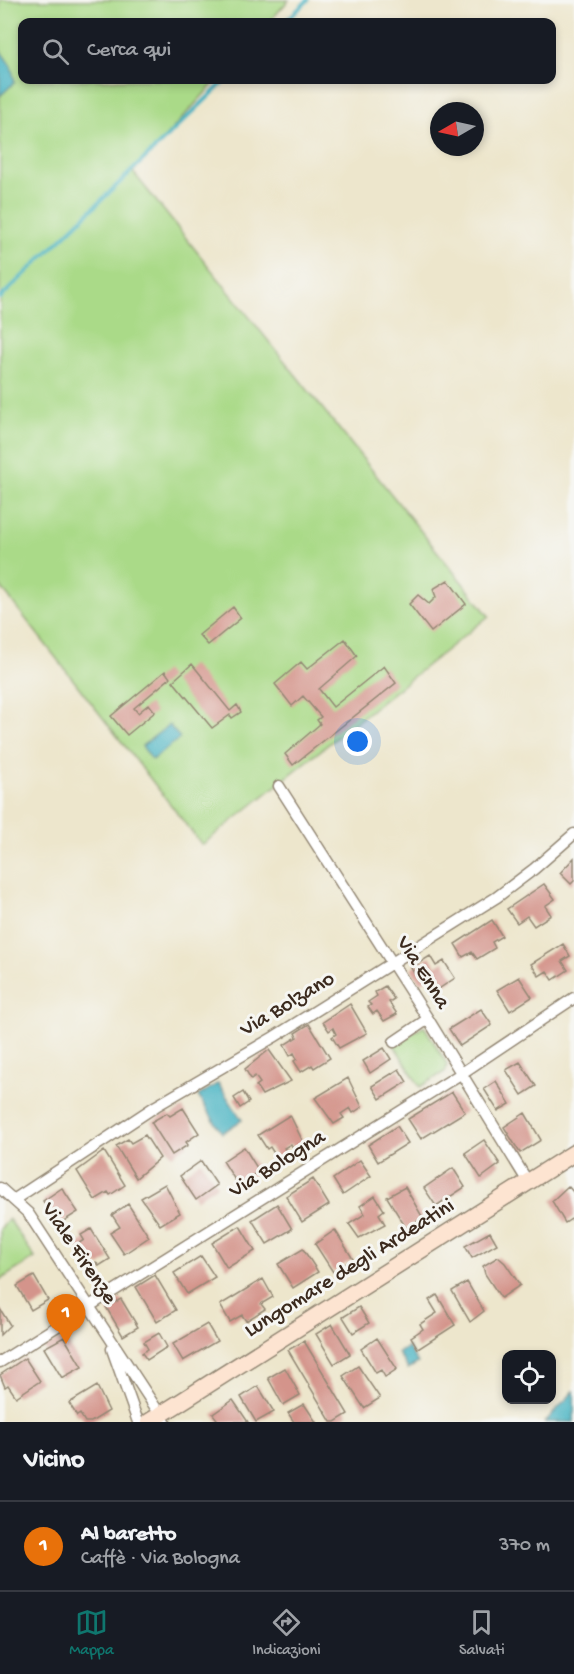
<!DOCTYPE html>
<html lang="it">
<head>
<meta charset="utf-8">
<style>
  :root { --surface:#171b24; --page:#20242c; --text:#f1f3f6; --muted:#9ea1a6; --line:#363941; --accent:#0f766e }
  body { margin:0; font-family:"Gochi Hand",sans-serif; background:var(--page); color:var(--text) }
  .controls { position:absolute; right:18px; bottom:18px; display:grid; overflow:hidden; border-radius:12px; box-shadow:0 3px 9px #0003 }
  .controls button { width:54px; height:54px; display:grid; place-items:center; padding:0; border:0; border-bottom:2px solid var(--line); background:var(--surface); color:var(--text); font:30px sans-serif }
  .compass { position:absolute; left:430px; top:102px; width:54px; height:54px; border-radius:50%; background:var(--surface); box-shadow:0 3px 9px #0003; rotate:261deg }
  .you { position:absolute; left:358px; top:742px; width:21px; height:21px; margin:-15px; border:4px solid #fff; border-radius:50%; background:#1a73e8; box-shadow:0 0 0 9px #1a73e833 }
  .badge { display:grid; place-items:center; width:39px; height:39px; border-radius:50%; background:var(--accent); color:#fff; font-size:20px; font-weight:700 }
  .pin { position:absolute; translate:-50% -50px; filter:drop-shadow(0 2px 3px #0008) }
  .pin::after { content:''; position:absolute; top:32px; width:21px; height:18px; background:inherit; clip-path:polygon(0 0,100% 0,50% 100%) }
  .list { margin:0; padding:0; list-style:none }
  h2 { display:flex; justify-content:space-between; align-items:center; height:78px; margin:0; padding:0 24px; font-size:26px }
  h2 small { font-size:20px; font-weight:400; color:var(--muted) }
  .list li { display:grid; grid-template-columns:39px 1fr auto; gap:18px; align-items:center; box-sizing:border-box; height:90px; padding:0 24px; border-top:2px solid var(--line) }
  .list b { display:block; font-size:22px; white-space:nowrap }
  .list p { margin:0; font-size:20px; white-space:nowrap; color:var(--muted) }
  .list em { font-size:20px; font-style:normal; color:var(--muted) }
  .icon { flex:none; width:33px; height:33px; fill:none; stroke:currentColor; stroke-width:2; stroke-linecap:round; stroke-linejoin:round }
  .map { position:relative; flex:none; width:574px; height:1422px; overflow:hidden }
  .search { position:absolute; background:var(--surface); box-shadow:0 3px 9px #0003; left:18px; right:18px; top:18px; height:66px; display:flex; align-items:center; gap:15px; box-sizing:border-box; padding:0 21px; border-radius:12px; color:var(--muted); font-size:22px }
  .sheet { height:168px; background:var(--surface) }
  nav { display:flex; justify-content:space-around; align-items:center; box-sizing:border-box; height:84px; border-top:2px solid var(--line); background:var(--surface); font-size:16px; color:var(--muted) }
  nav a { display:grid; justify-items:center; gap:3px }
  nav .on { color:var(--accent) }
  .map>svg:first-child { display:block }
  .green { fill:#aada88; stroke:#728253; stroke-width:1.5 }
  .water { fill:#45b2c2; stroke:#406e70; stroke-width:1.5 }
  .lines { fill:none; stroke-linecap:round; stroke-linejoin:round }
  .stream { stroke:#45b2c2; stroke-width:4 }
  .building { fill:#d4948b }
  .street-casing { stroke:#948875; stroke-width:13 }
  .secondary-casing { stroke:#948875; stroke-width:19 }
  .street { stroke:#fff; stroke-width:10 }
  .secondary { stroke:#fde4d1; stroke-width:16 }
  .labels { text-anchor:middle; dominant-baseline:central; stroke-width:6; stroke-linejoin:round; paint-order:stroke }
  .street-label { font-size:22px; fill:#3b2a1e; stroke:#f6f6f2 }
</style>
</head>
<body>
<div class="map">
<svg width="574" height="1422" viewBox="0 0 574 1422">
  <rect width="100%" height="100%" fill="#f6f6f2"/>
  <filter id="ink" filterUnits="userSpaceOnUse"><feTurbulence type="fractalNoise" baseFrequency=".0167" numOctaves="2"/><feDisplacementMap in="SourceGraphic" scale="12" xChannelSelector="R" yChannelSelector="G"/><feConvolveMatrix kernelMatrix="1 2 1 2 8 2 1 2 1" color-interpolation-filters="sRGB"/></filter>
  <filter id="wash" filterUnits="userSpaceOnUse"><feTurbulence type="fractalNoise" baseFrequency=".008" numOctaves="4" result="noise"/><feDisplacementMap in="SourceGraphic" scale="24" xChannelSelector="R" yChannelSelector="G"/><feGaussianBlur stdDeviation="1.35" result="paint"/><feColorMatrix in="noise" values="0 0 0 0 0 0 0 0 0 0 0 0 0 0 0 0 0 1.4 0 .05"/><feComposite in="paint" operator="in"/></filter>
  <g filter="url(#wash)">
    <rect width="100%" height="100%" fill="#ede6cc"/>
    <path class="green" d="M0 0H289L269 22H22V80H217L133 172 489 616 202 845 0 586Z
      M424 1026 447 1064 446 1071 420 1087 394 1045Z
      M9 1219 35 1258 0 1280V1229Z"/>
    <path class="water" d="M0 50 11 66 15 82 0 96Z
      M169 725 180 738 152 760 142 746Z
      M218 1083 242 1120 222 1133 198 1096Z
      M408 1347 418 1363 408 1369 398 1353Z
      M574 1391V1422H545Z"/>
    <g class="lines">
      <path class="stream" d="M285 22 308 0
        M0 298 226 80"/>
    </g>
    <g id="blocks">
      <path class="building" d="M448 580 466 604 431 632 409 604 418 595 429 604 436 597 433 589Z
        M233 607 241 618 208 645 199 635Z
        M345 639 357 656 319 689 333 707 384 666 396 683 293 765 285 754 320 724 317 720 321 717 303 696 292 706 275 684 301 662 307 669Z
        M192 664 230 711 237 705 241 712 232 718 230 715 212 728 173 681Z
        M165 671 170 678 134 708 138 713 149 704 155 712 127 735 111 716Z
        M574 858V881L571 884 560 873Z
        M544 884 555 899 545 906 551 915 534 926 527 916 517 923 507 909Z
        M492 920 502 936 492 942 495 948 477 959 472 952 463 957 455 944Z
        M563 944 570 956 562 961 568 970 553 980 547 971 539 976 531 964Z
        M430 956 436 966 444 961 455 978 437 990 429 978 420 983 411 968Z
        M519 977 532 997 510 1011 497 990Z
        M385 986 394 999 389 1002 397 1014 384 1021 377 1011 373 1014 368 1007 371 1005 368 1002 377 996 375 992Z
        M350 1004 367 1033 339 1048 332 1037 336 1034 333 1028 329 1031 323 1022Z
        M481 1009 492 1025 460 1046 449 1029Z
        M309 1024 330 1058 314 1068 312 1065 301 1072 294 1061 297 1059 294 1053 290 1056 284 1045 297 1037 295 1033Z
        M384 1048 391 1059 370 1073 363 1061Z
        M269 1050 291 1081 262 1095 256 1086 260 1083 255 1076 251 1079 245 1069Z
        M520 1062 536 1086 522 1095 506 1070Z
        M399 1069 407 1082 380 1099 372 1086Z
        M348 1078 362 1107 353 1113 350 1108 341 1114 344 1118 334 1124 315 1098Z
        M496 1081 510 1104 498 1111 484 1089Z
        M243 1092 249 1102 240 1108 234 1098Z
        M452 1092 465 1112 421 1139 408 1119Z
        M183 1108 199 1133 186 1142 188 1145 172 1155 151 1122 167 1113 170 1116Z
        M525 1113 541 1140 520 1153 504 1127Z
        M290 1115 304 1144 294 1150 291 1144 284 1148 287 1152 277 1158 270 1147 267 1149 258 1135Z
        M397 1126 408 1143 378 1162 368 1145Z
        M145 1135 160 1158 136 1178 116 1146 128 1139 131 1143Z
        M484 1140 500 1164 481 1178 465 1153Z
        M244 1147 259 1171 238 1185 223 1161Z
        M104 1151 125 1185 110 1195 108 1192 95 1200 77 1171Z
        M360 1160 371 1176 343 1195 333 1179Z
        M201 1161 217 1185 196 1200 180 1176Z
        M453 1168 465 1187 436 1206 424 1188Z
        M313 1179 329 1205 302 1222 286 1196Z
        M165 1184 180 1213 160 1225 141 1198Z
        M568 1186 574 1193V1217L565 1223 552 1201Z
        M405 1187 423 1218 406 1228 387 1197Z
        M62 1188 78 1212 59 1224 43 1201Z
        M375 1196 384 1210 379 1214 385 1224 359 1238 349 1224 365 1214 360 1206Z
        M128 1204 149 1237 124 1254 110 1233 120 1227 112 1215Z
        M277 1204 292 1229 267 1244 252 1220Z
        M240 1226 255 1251 227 1268 212 1243Z
        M91 1229 110 1259 99 1266 96 1262 90 1266 76 1245 84 1240 81 1235Z
        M335 1230 353 1259 333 1272 315 1244Z
        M490 1232 497 1244 472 1258 465 1246Z
        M303 1249 318 1272 293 1288 278 1264Z
        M201 1256 215 1277 187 1294 174 1273Z
        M498 1257 505 1263 520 1285 501 1298 485 1274 483 1266Z
        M155 1275 176 1310 157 1322 136 1287Z
        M34 1276 48 1300 31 1310 17 1286Z
        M263 1279 273 1297 261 1304 265 1309 246 1321 242 1315 230 1322 220 1305Z
        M467 1282 484 1311 470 1322 452 1291Z
        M437 1295 455 1325 418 1349 411 1337 423 1329 420 1324 437 1313 429 1300Z
        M121 1299 138 1327 123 1336 106 1307Z
        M359 1307 369 1323 353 1333 343 1317Z
        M0 1309 10 1325 0 1335Z
        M207 1324 217 1341 183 1361 173 1344Z
        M332 1324 350 1354 334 1364 316 1334Z
        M159 1333 167 1347 147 1360 142 1353 148 1349 144 1342Z
        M64 1337 82 1367 62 1378 44 1348Z
        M377 1338 397 1369 385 1377 381 1370 376 1373 361 1349Z
        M304 1341 348 1414 335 1422H331L288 1350Z
        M25 1358 40 1381 16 1397 8 1385 5 1387 0 1375Z
        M358 1366 380 1398 364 1408 343 1376Z
        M285 1368 300 1395 283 1405 268 1378Z
        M97 1386 109 1411 91 1422H85L80 1414 77 1416 69 1403Z
        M258 1386 274 1412 256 1422 241 1397Z
        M233 1400 248 1422H219L213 1414Z
        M304 1404 316 1422H294L288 1413Z"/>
    </g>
  </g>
  <g filter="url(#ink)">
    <use href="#blocks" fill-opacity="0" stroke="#948875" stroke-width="1.5"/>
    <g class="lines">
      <defs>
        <path id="street" d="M279 786 428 1019 528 1182
          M394 1042 428 1019
          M0 1188 28 1213 165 1422
          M15 1199 156 1106 274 1037 497 897 534 869 574 834
          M112 1349 138 1422
          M0 1362 462 1073 574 998"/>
        <path id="secondary" d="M149 1422 574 1153"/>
      </defs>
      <use href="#street" class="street-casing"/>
      <use href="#secondary" class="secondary-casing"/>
      <use href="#street" class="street"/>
      <use href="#secondary" class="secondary"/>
    </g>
  </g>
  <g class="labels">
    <g class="street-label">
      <text transform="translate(422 973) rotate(58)">Via Enna</text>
      <text transform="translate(288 1005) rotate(-31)">Via Bolzano</text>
      <text transform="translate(278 1165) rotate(-32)">Via Bologna</text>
      <text transform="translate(78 1254) rotate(56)">Viale Firenze</text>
      <text transform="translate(350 1269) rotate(-32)">Lungomare degli Ardeatini</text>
    </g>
  </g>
</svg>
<div class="controls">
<button><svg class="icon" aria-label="locate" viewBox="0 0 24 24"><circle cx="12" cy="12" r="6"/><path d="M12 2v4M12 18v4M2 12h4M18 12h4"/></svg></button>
</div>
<svg class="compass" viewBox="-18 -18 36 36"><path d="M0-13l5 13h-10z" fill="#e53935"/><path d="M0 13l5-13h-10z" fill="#9ea1a6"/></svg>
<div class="you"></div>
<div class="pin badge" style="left:66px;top:1344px;background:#e8710a">1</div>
<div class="search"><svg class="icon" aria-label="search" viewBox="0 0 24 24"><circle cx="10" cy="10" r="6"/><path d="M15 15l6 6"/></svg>Cerca qui</div>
</div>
<section class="sheet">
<h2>Vicino<small></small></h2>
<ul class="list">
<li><span class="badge" style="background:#e8710a">1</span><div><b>Al baretto</b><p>Caffè · Via Bologna</p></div><em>370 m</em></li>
</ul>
</section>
<nav>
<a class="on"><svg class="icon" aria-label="map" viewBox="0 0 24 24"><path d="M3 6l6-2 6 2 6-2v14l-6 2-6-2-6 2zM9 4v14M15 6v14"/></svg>Mappa</a>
<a><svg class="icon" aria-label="directions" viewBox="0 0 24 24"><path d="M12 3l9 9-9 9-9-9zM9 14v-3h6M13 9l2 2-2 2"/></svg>Indicazioni</a>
<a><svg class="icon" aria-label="saved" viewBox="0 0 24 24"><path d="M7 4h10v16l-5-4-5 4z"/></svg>Salvati</a>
</nav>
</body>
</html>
